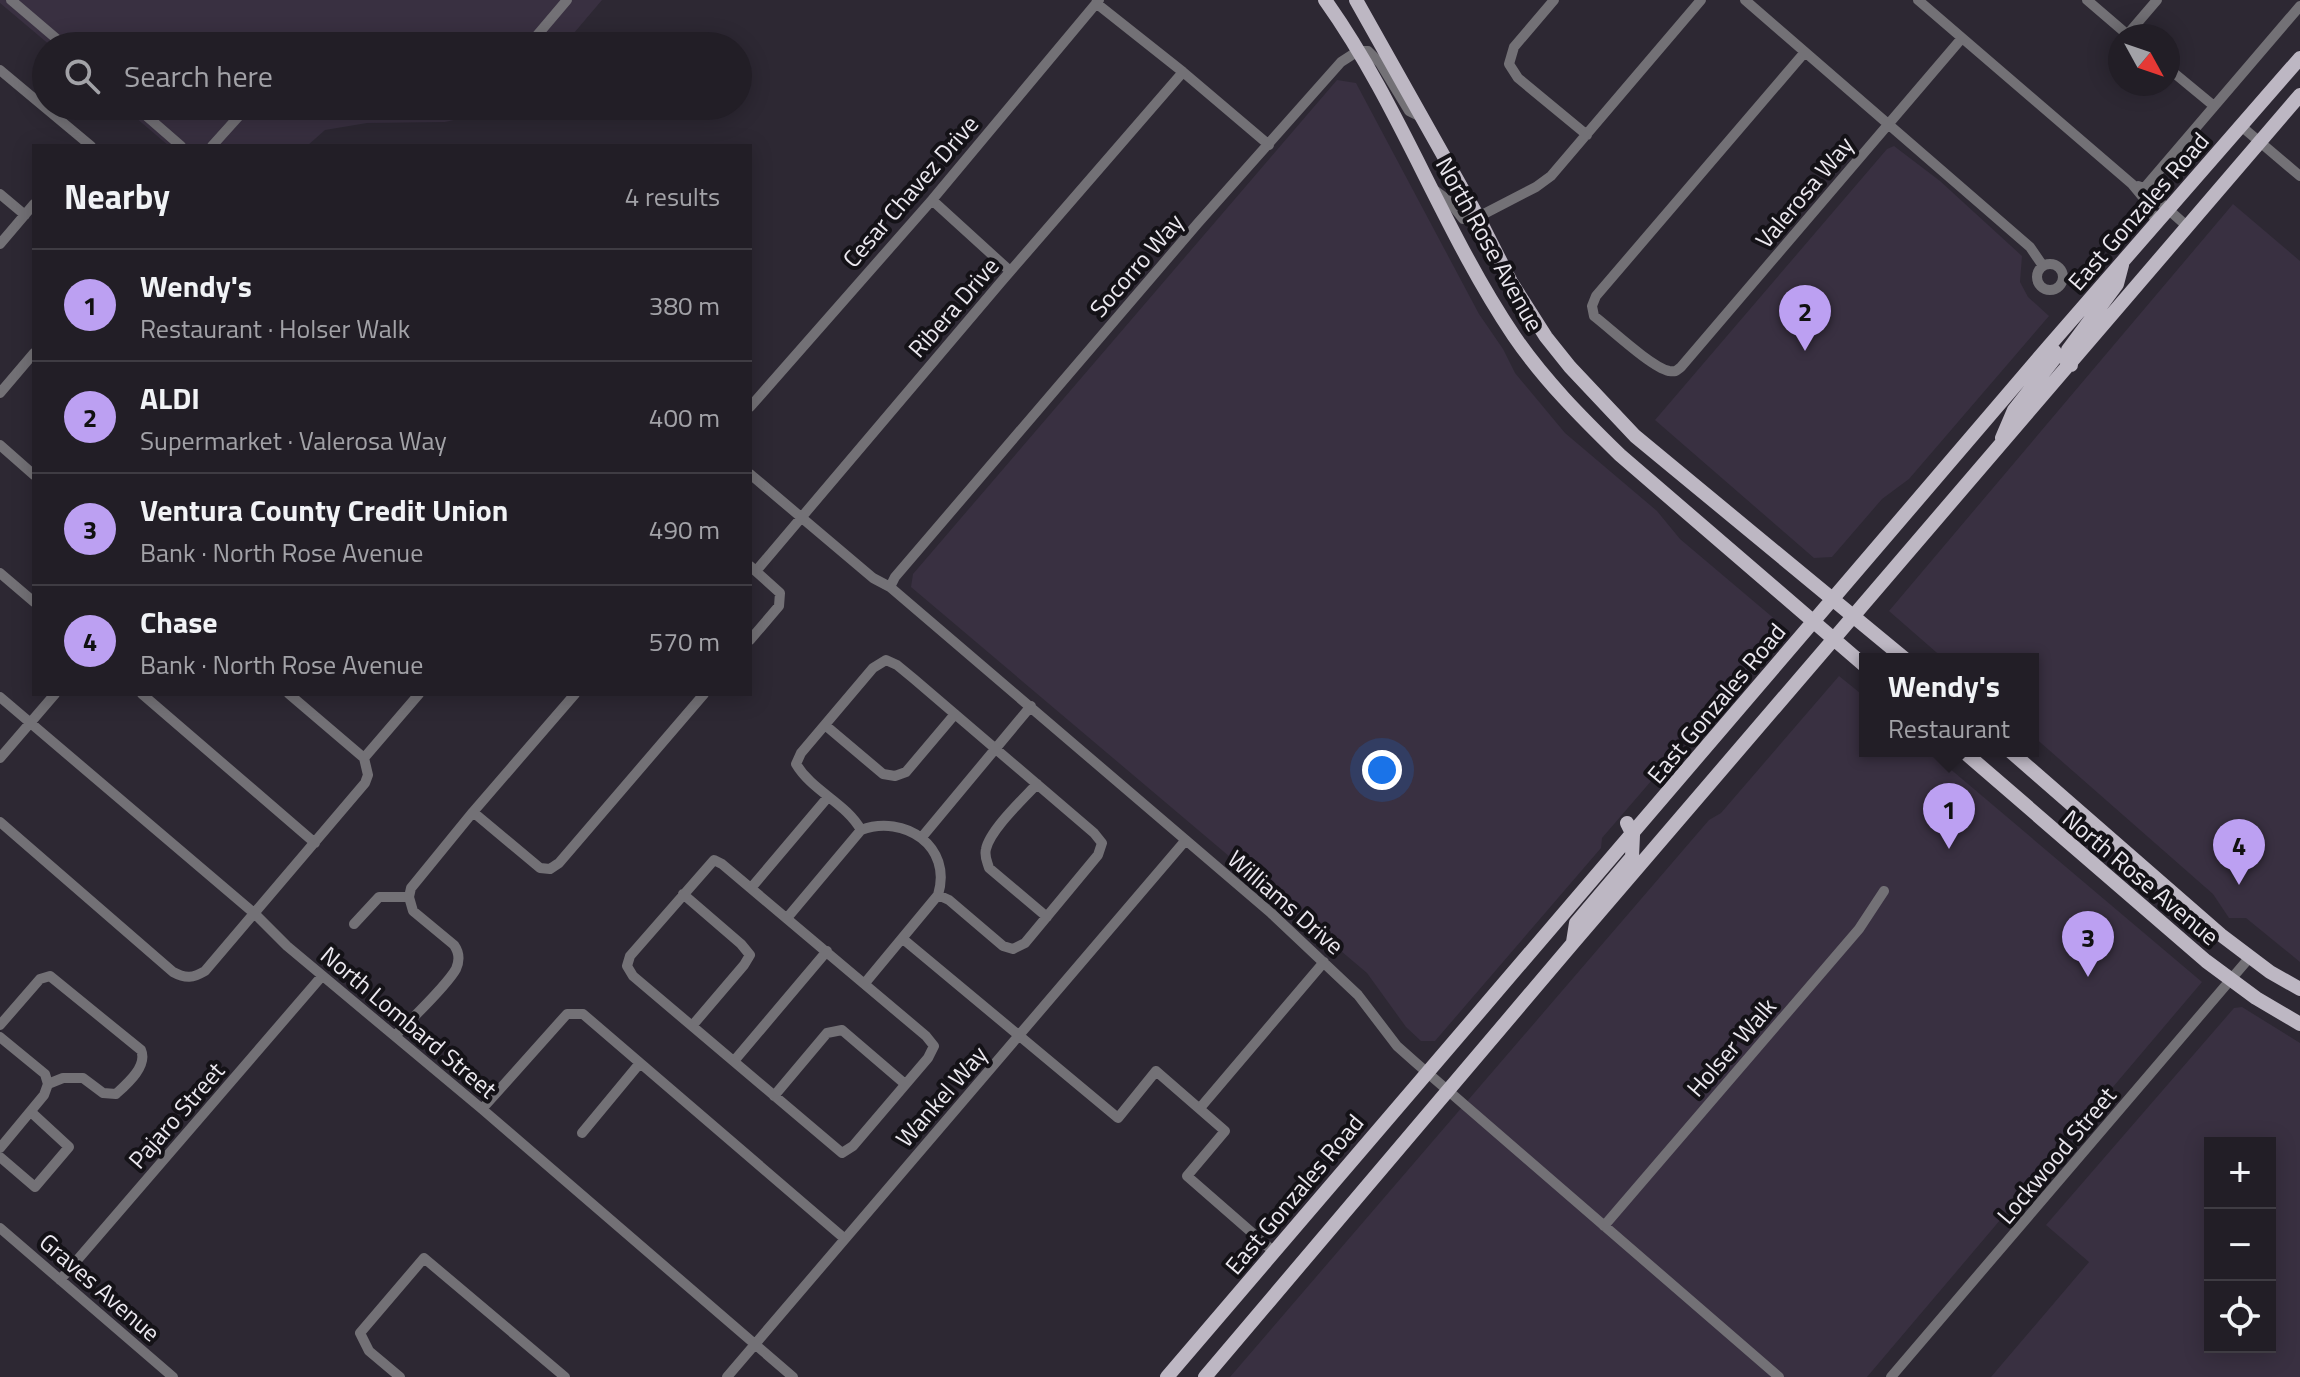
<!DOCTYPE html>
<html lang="en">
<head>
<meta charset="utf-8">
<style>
  :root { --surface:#221e26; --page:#2e2b32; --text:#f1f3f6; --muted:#a2a2a7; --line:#3f3c43; --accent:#bca0f2 }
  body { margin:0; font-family:"Titillium Web",sans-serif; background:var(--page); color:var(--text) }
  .controls { position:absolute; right:24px; bottom:24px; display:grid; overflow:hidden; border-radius:0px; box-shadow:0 4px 20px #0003 }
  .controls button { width:72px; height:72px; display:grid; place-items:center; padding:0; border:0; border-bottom:2px solid var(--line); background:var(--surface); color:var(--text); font:40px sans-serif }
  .compass { position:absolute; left:2108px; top:24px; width:72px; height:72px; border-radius:50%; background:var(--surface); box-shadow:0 4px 20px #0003; rotate:130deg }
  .you { position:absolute; left:1382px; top:770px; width:28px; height:28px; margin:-20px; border:6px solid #fff; border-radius:50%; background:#1a73e8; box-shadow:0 0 0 12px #1a73e833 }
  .badge { display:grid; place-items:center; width:52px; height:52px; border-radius:50%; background:var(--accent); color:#111; font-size:26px; font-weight:700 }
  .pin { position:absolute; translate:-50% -66px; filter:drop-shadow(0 2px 4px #0008) }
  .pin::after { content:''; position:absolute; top:42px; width:28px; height:24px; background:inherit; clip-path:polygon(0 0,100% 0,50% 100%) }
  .popup { position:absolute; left:1859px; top:653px; width:180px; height:104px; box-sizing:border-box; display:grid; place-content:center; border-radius:0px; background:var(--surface); filter:drop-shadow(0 2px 6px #0005); font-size:26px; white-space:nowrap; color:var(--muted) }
  .popup b { font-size:30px; color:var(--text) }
  .popup::after { content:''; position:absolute; left:50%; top:100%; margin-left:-16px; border:16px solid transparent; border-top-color:var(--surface) }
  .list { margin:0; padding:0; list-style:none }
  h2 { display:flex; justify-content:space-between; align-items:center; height:104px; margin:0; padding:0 32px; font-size:34px }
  h2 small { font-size:26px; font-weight:400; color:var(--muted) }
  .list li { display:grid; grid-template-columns:52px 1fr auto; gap:24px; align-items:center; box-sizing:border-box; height:112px; padding:0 32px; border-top:2px solid var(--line) }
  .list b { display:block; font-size:30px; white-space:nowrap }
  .list p { margin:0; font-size:26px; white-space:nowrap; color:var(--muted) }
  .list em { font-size:26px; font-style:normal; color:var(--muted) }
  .icon { flex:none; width:44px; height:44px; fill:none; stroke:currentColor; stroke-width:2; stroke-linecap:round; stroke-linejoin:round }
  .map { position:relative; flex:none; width:2300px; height:1377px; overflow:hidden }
  .search { position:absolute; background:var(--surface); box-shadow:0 4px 20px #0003; left:32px; top:32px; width:720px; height:88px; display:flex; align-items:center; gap:20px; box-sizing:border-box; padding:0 28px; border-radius:44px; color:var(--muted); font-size:30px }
  .panel { position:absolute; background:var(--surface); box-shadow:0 4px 20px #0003; left:32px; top:144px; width:720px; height:552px; border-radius:0px }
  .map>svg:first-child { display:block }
  .built { fill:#393041; fill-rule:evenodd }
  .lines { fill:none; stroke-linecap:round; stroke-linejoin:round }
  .minor { stroke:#737176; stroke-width:10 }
  .major { stroke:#bdb7c3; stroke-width:14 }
  .labels { text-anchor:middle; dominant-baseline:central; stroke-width:8; stroke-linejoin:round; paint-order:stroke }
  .street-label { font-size:24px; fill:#ebe8ef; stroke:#141217 }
</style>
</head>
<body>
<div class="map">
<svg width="2300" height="1377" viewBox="0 0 2300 1377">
  <rect width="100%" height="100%" fill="#2d2833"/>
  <path class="built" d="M0 0H602L563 46H51L0 3Z
    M1337 80 1356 83 1479 314 1503 349 1515 373 1565 433 1657 511 1680 539 1777 621V635L1602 838 1601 848 1435 1041H1421L1406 1027 1367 973 911 587 913 574Z
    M122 106H501L494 111 445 122 367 123 325 130 307 146H169Z
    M1894 146 1940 181 2022 256 2020 282 2028 297 2049 316 1909 479 1882 499 1832 557 1814 558 1655 420 1887 149Z
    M2233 204 2300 261V962L2246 918H2229L2213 894 2033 736V659H1944L1889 611Z
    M1839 676 1865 697V751H1929L2202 982 1867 1377H1230L1709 820 1721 813Z
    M2242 1007 2300 1043V1377H1991L2089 1262 2046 1225 2234 1008ZM2270 1143V1347H2210V1143Z"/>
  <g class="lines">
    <path class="minor" d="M11 0 65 46
      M1554 0 1514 47 1509 64 1518 78 1587 135
      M1745 0 2030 247 2043 266
      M1918 0 2132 184 2147 202 2157 224
      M2087 0 2129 36
      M1096 3 1183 72 1269 145
      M2127 35 2157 0
      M528 46 567 0
      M1805 52 1596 296 1592 306 1594 316C1611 329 1651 367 1669 371 1676 372 1676 371 1681 367L1962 38
      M2168 68 2214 106
      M0 70 91 146
      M135 106 181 146
      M2241 126 2300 176
      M212 146 239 116 253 106
      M2138 186 2144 188 2188 227
      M1433 189 1448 200 1463 219 1478 217 1536 187 1551 176 1701 0
      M2140 193 2300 6
      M0 194 25 215
      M932 200 1010 271
      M0 244 34 204
      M2037 277a13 13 0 1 1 26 0a13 13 0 1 1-26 0Z
      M0 393 34 353
      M750 407 932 200 1099 0
      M0 445 34 475
      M750 474 873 578 890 587 1271 913 1358 995 1397 1046 1415 1062 1779 1377
      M750 566 780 593 779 606 750 640
      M756 571 1001 282 1183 72
      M0 573 34 602
      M890 587 895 577 1198 223 1341 62 1358 51H1368L1380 63 1409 111 1421 117
      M142 694 315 843
      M0 697 255 914 287 946 482 1109 793 1377
      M825 725 883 774 895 776 906 772 955 714
      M0 758 55 694
      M364 758 419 694
      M1037 784C1023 799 990 830 986 849 984 856 987 861 989 868L1047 917
      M473 812 540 868 550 869 559 863 704 694
      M0 822 173 972C186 979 193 978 205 971L365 783 368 775 364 758 289 694
      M861 830C846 803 812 791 796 764L801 753 873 668 886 660 897 665 914 679 1094 833 1102 843 1098 855 1025 943 1013 949 1003 946 949 900 938 895
      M922 837 1031 706
      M714 860 722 864 926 1036 934 1046 928 1058 853 1146 842 1153 633 976 627 966 630 956Z
      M751 888 828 797
      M683 894 741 944 750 955 744 965 692 1026
      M787 918 861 830C904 814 953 846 938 895L865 983
      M354 924 379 897H409L411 888 473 812 575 694
      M903 939 1118 1118 1156 1071 1225 1131 1187 1176 1274 1252
      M0 1025 40 979 50 976 141 1050C148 1066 127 1084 116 1094L103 1093 83 1078H63L48 1084 44 1095 0 1148
      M395 1036C411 1019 446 987 456 969 460 960 459 952 454 945L413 911 409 897
      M0 1037 45 1074 48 1084
      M734 1061 827 951
      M774 1096 827 1033 842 1030 905 1084
      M1200 1108 1324 962
      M482 1109 567 1014H583L845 1239
      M582 1133 640 1063
      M0 1157 35 1187 69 1147 31 1112
      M1604 1226 1859 929 1884 891
      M0 1228 173 1377
      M60 1280 322 976
      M400 1377 369 1351 360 1333 424 1258 565 1377
      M727 1377 1185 841
      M1891 1377 2250 957"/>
    <path class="major" d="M1325 0C1400 105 1442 229 1514 336 1544 380 1582 418 1620 455L1865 666
      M1356 0 1478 217 1511 282 1546 337 1570 367 1635 436 1905 659
      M2071 365 2066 360 2068 350 2117 284 2122 265
      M2002 438 2014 410 2055 358V352L2049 346
      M1963 751 2206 961 2256 998 2300 1024
      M2010 751 2221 935 2270 972 2300 989
      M1573 942 1576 923 1632 857 1633 835 1627 823
      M1167 1377 2049 346 2300 58
      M1205 1377 1573 943 2300 95"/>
  </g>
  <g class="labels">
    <g class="street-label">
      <text transform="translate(910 191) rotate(-49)">Cesar Chavez Drive</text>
      <text transform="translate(1804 192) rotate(-50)">Valerosa Way</text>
      <text transform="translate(2138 211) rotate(-49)">East Gonzales Road</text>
      <text transform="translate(1490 244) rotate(61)">North Rose Avenue</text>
      <text transform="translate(1136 265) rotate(-49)">Socorro Way</text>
      <text transform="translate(953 307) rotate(-49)">Ribera Drive</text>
      <text transform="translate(1716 703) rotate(-50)">East Gonzales Road</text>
      <text transform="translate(2141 877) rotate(40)">North Rose Avenue</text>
      <text transform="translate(1286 902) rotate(41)">Williams Drive</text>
      <text transform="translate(409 1022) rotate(40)">North Lombard Street</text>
      <text transform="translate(1731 1047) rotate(-49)">Holser Walk</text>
      <text transform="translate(941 1096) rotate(-49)">Wankel Way</text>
      <text transform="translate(176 1115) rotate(-49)">Pajaro Street</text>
      <text transform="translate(2056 1155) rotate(-50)">Lockwood Street</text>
      <text transform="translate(1294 1194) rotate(-50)">East Gonzales Road</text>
      <text transform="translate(100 1287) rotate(41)">Graves Avenue</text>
    </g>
  </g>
</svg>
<div class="controls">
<button>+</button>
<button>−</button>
<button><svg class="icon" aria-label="locate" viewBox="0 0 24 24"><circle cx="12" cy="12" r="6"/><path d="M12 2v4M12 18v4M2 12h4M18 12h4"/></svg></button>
</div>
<svg class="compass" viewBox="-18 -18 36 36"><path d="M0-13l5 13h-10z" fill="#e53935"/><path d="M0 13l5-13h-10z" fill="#a2a2a7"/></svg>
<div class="you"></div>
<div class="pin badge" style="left:1949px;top:849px">1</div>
<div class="popup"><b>Wendy's</b>Restaurant</div>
<div class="pin badge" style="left:1805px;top:351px">2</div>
<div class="pin badge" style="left:2088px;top:977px">3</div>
<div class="pin badge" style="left:2239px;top:885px">4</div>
<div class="search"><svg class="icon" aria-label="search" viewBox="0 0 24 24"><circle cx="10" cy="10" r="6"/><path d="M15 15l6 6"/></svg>Search here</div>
<section class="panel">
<h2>Nearby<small>4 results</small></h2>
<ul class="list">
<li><span class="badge">1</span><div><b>Wendy's</b><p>Restaurant · Holser Walk</p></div><em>380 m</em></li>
<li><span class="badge">2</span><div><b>ALDI</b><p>Supermarket · Valerosa Way</p></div><em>400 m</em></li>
<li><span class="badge">3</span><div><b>Ventura County Credit Union</b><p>Bank · North Rose Avenue</p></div><em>490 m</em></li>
<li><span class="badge">4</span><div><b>Chase</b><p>Bank · North Rose Avenue</p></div><em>570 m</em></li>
</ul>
</section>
</div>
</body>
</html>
